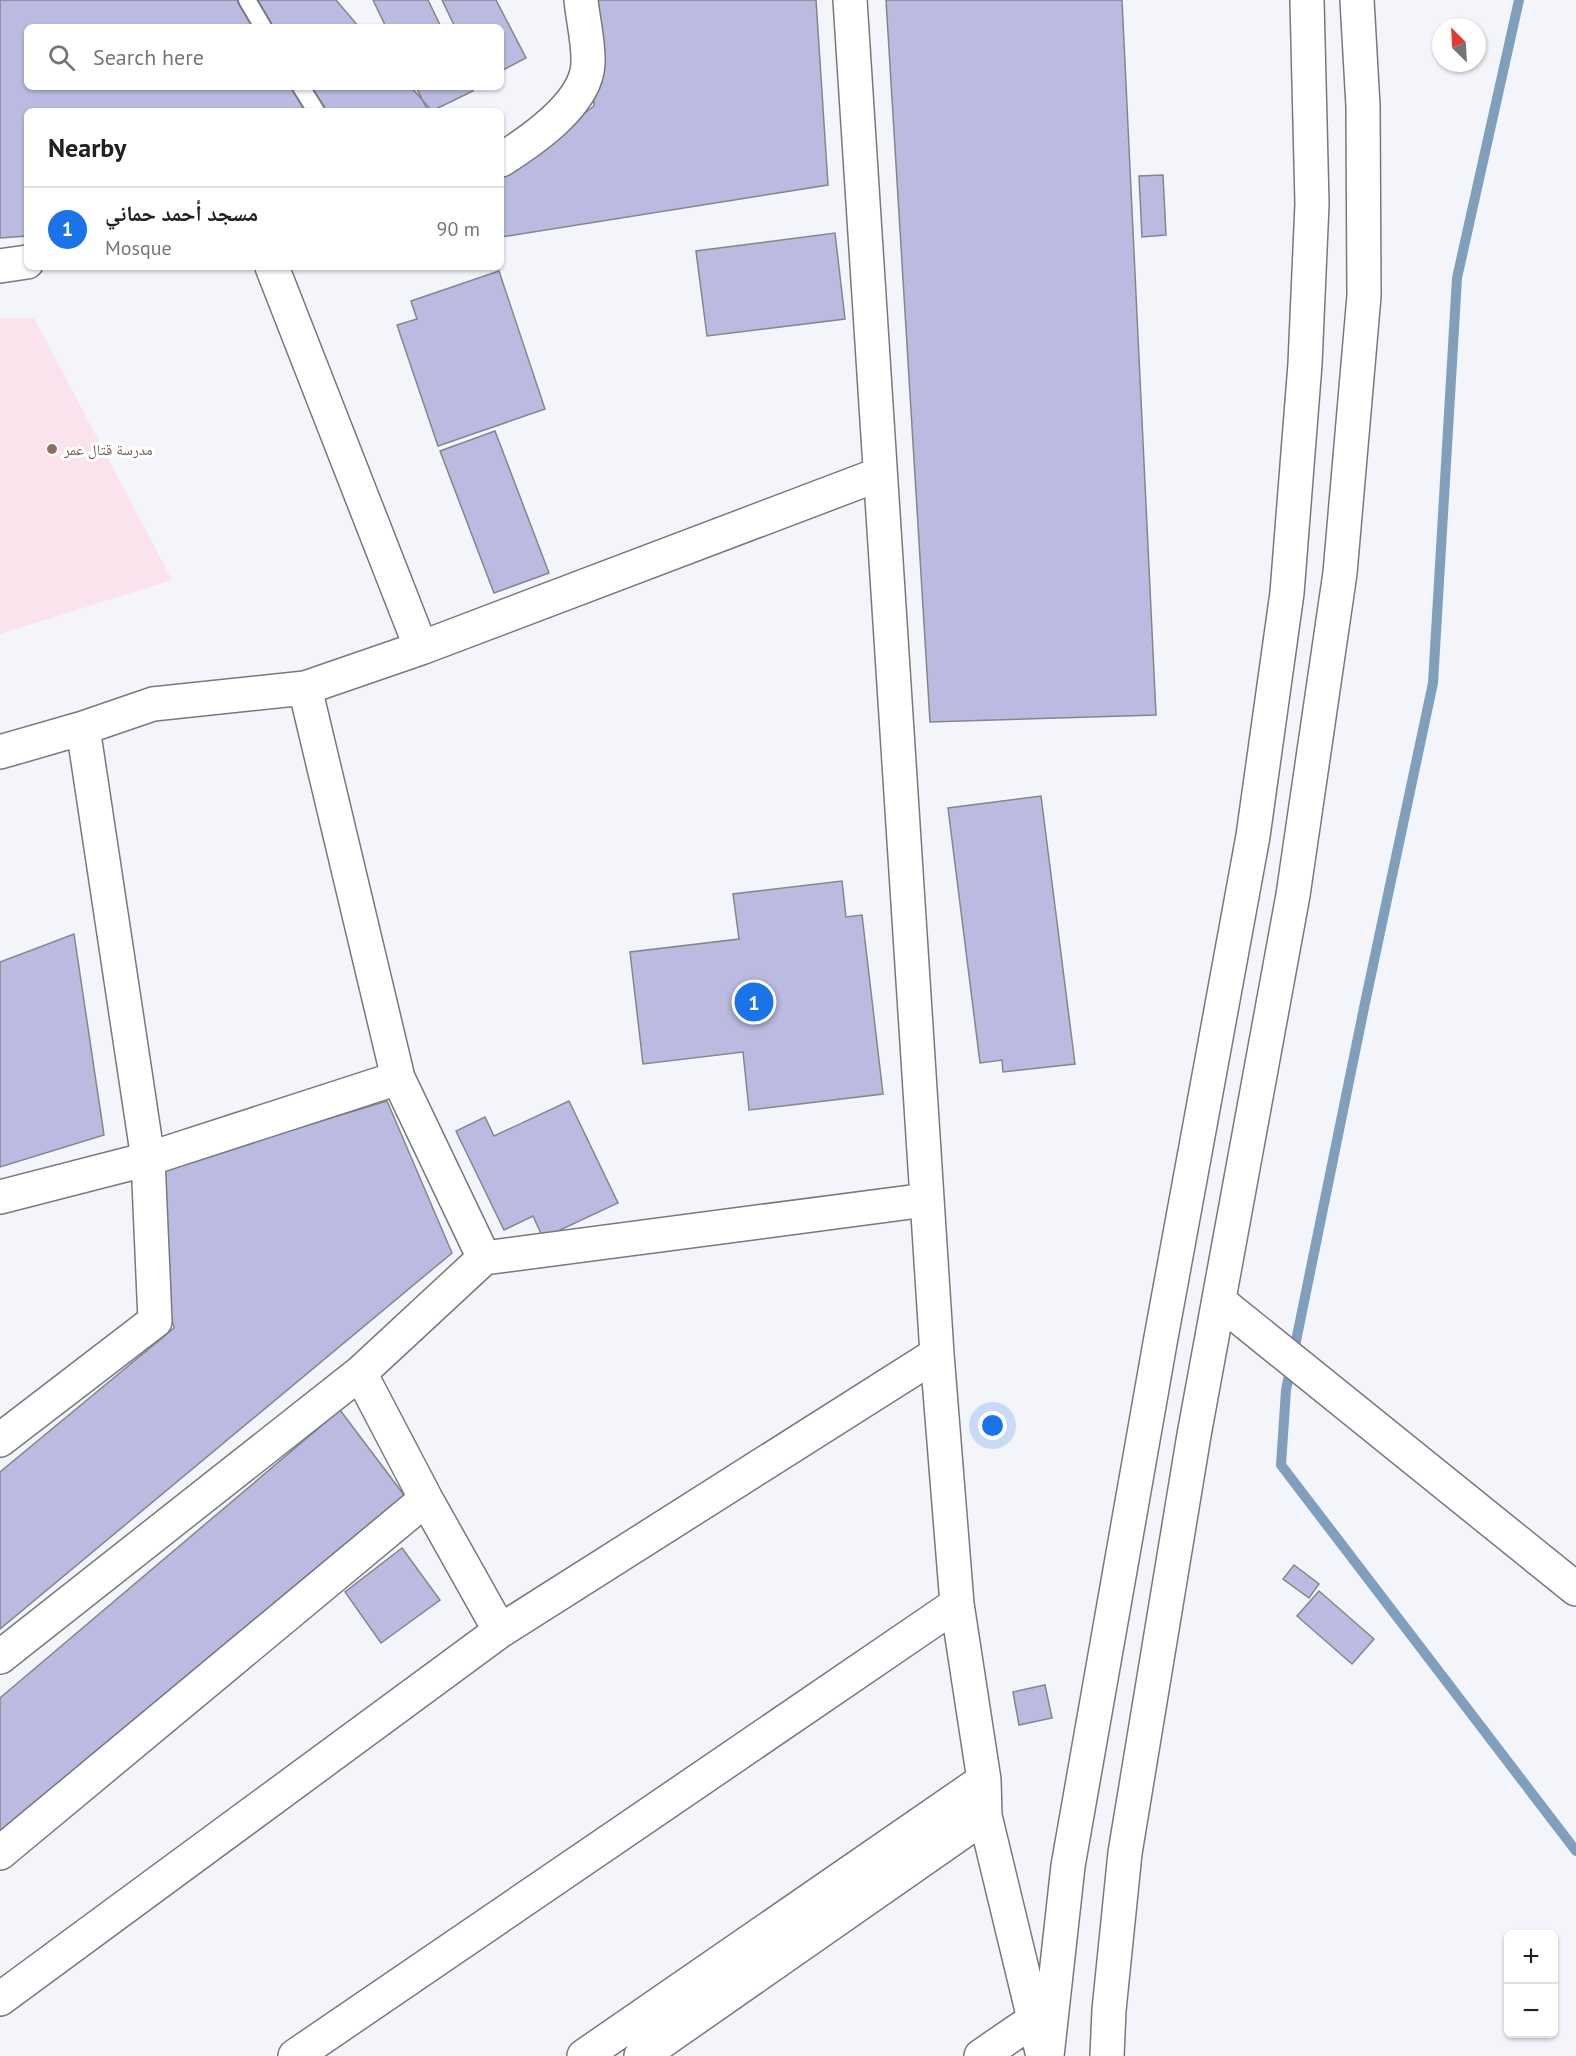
<!DOCTYPE html>
<html lang="en">
<head>
<meta charset="utf-8">
<style>
  :root { --surface:#fff; --page:#f2f2f2; --text:#202124; --muted:#757577; --line:#e0e0e0; --accent:#1a73e8 }
  body { margin:0; font-family:"PT Sans","Noto Naskh Arabic",sans-serif; background:var(--page); color:var(--text) }
  .controls { position:absolute; right:18px; bottom:18px; display:grid; overflow:hidden; border-radius:9px; box-shadow:0 2px 4px #0004 }
  .controls button { width:54px; height:54px; display:grid; place-items:center; padding:0; border:0; border-bottom:2px solid var(--line); background:var(--surface); color:var(--text); font:30px sans-serif }
  .compass { position:absolute; left:1432px; top:18px; width:54px; height:54px; border-radius:50%; background:var(--surface); box-shadow:0 2px 4px #0004; rotate:336deg }
  .you { position:absolute; left:993px; top:1426px; width:21px; height:21px; margin:-15px; border:4px solid #fff; border-radius:50%; background:#1a73e8; box-shadow:0 0 0 9px #1a73e833 }
  .badge { display:grid; place-items:center; width:39px; height:39px; border-radius:50%; background:var(--accent); color:#fff; font-size:20px; font-weight:700 }
  .pin { position:absolute; translate:-50% -50%; border:3px solid #fff; box-shadow:0 2px 6px #0006 }
  .list { margin:0; padding:0; list-style:none }
  h2 { display:flex; justify-content:space-between; align-items:center; height:78px; margin:0; padding:0 24px; font-size:26px }
  h2 small { font-size:20px; font-weight:400; color:var(--muted) }
  .list li { display:grid; grid-template-columns:39px 1fr auto; gap:18px; align-items:center; box-sizing:border-box; height:84px; padding:0 24px; border-top:2px solid var(--line) }
  .list b { display:block; font-size:22px; white-space:nowrap }
  .list p { margin:0; font-size:20px; white-space:nowrap; color:var(--muted) }
  .list em { font-size:20px; font-style:normal; color:var(--muted) }
  .icon { flex:none; width:33px; height:33px; fill:none; stroke:currentColor; stroke-width:2; stroke-linecap:round; stroke-linejoin:round }
  .map { position:relative; flex:none; width:1576px; height:2056px; overflow:hidden }
  .search { position:absolute; background:var(--surface); box-shadow:0 2px 4px #0004; left:24px; top:24px; width:480px; height:66px; display:flex; align-items:center; gap:15px; box-sizing:border-box; padding:0 21px; border-radius:9px; color:var(--muted); font-size:22px }
  .panel { position:absolute; background:var(--surface); box-shadow:0 2px 4px #0004; left:24px; top:108px; width:480px; height:162px; border-radius:9px }
  .map>svg:first-child { display:block }
  .education { fill:#fbe3ee }
  .lines { fill:none; stroke-linecap:round; stroke-linejoin:round }
  .stream { stroke:#809fbc; stroke-width:10 }
  .building { fill:#bbbbe1; stroke:#85858c; stroke-width:1.5 }
  .service-casing { stroke:#78787e; stroke-width:20 }
  .minor-casing { stroke:#78787e; stroke-width:36 }
  .trunk-casing { stroke:#78787e; stroke-width:36 }
  .service { stroke:#fff; stroke-width:16 }
  .minor { stroke:#fff; stroke-width:33 }
  .trunk { stroke:#fff; stroke-width:33 }
  .education-dot { fill:#8d6e63; stroke:#fff; stroke-width:2 }
  .labels { text-anchor:middle; dominant-baseline:central; stroke-width:6; stroke-linejoin:round; paint-order:stroke }
  .education-label { font-size:15px; fill:#785e54; stroke:#fff; text-anchor:start }
</style>
</head>
<body>
<div class="map">
<svg width="1576" height="2056" viewBox="0 0 1576 2056">
  <rect width="100%" height="100%" fill="#f4f4fb"/>
  <path class="education" d="M0 318H34L172 580 0 634Z"/>
  <g class="lines">
    <path class="stream" d="M1519 0 1457 278 1433 683 1365 1003 1286 1390 1281 1465 1576 1851"/>
  </g>
  <path class="building" d="M0 0H336L359 27H27V87H411L432 111H27V236L0 238Z
    M373 0H428L441 27H386Z
    M442 0H496L526 58 501 71V27H455Z
    M591 0H816L828 185 501 237V177L594 106Z
    M886 0H1122L1156 715 930 722Z
    M416 87H471L473 91 432 111H428Z
    M1163 175 1166 235 1142 237 1139 176Z
    M835 233 845 319 707 336 696 251Z
    M499 271 545 409 438 446 397 325 417 319 411 301Z
    M495 431 549 573 494 593 440 451Z
    M1041 796 1075 1064 1003 1072 1002 1060 980 1063 948 808Z
    M842 881 846 917 862 915 883 1094 749 1110 743 1052 643 1064 630 952 739 939 733 894Z
    M74 934 104 1135 0 1167V962Z
    M387 1101 452 1253 0 1629V1472L174 1328 171 1314 163 1169Z
    M569 1101 618 1203 543 1238 533 1216 504 1230 456 1131 485 1117 494 1136Z
    M340 1410 404 1495 0 1831V1698Z
    M402 1548 440 1600 381 1643 345 1592Z
    M1294 1565 1319 1584 1309 1598 1283 1579Z
    M1319 1591 1374 1639 1352 1664 1297 1616Z
    M1045 1685 1052 1718 1019 1725 1013 1692Z"/>
  <g class="lines">
    <defs>
      <path id="service" d="M247 0 263 27
        M301 87 316 111"/>
      <path id="minor" d="M850 0 937 1354 957 1604 984 1780 985 1816 1043 2056
        M501 160C531 141 586 104 588 64 589 43 583 21 581 0
        M0 266 27 262
        M272 267 421 648
        M305 688 398 1078 484 1258
        M0 752 83 728 153 704 305 688 421 648 880 474
        M0 1197 148 1159 398 1078
        M1219 1301 1576 1589
        M360 1373 426 1499 500 1631
        M0 1440 155 1321 148 1159 83 728
        M0 1657 360 1373 484 1258 926 1200
        M0 1853 426 1499
        M0 1999 500 1631 937 1354
        M295 2056 957 1604
        M584 2056 984 1780
        M641 2056 985 1816
        M981 2056 1035 2019"/>
      <path id="trunk" d="M1047 2056 1068 1866 1160 1343 1253 836 1287 593 1305 364 1312 204 1307 0
        M1107 2056 1109 2010 1125 1853 1194 1435 1293 895 1340 573 1364 296 1363 106 1357 0"/>
    </defs>
    <use href="#service" class="service-casing"/>
    <use href="#minor" class="minor-casing"/>
    <use href="#trunk" class="trunk-casing"/>
    <use href="#service" class="service"/>
    <use href="#minor" class="minor"/>
    <use href="#trunk" class="trunk"/>
  </g>
  <circle class="education-dot" cx="52" cy="449" r="6"/>
  <g class="labels">
    <g class="education-label">
      <text x="64" y="449">مدرسة قتال عمر</text>
    </g>
  </g>
</svg>
<div class="controls">
<button>+</button>
<button>−</button>
</div>
<svg class="compass" viewBox="-18 -18 36 36"><path d="M0-13l5 13h-10z" fill="#e53935"/><path d="M0 13l5-13h-10z" fill="#757577"/></svg>
<div class="you"></div>
<div class="pin badge" style="left:754px;top:1002px">1</div>
<div class="search"><svg class="icon" aria-label="search" viewBox="0 0 24 24"><circle cx="10" cy="10" r="6"/><path d="M15 15l6 6"/></svg>Search here</div>
<section class="panel">
<h2>Nearby<small></small></h2>
<ul class="list">
<li><span class="badge">1</span><div><b>مسجد أحمد حماني</b><p>Mosque</p></div><em>90 m</em></li>
</ul>
</section>
</div>
</body>
</html>
